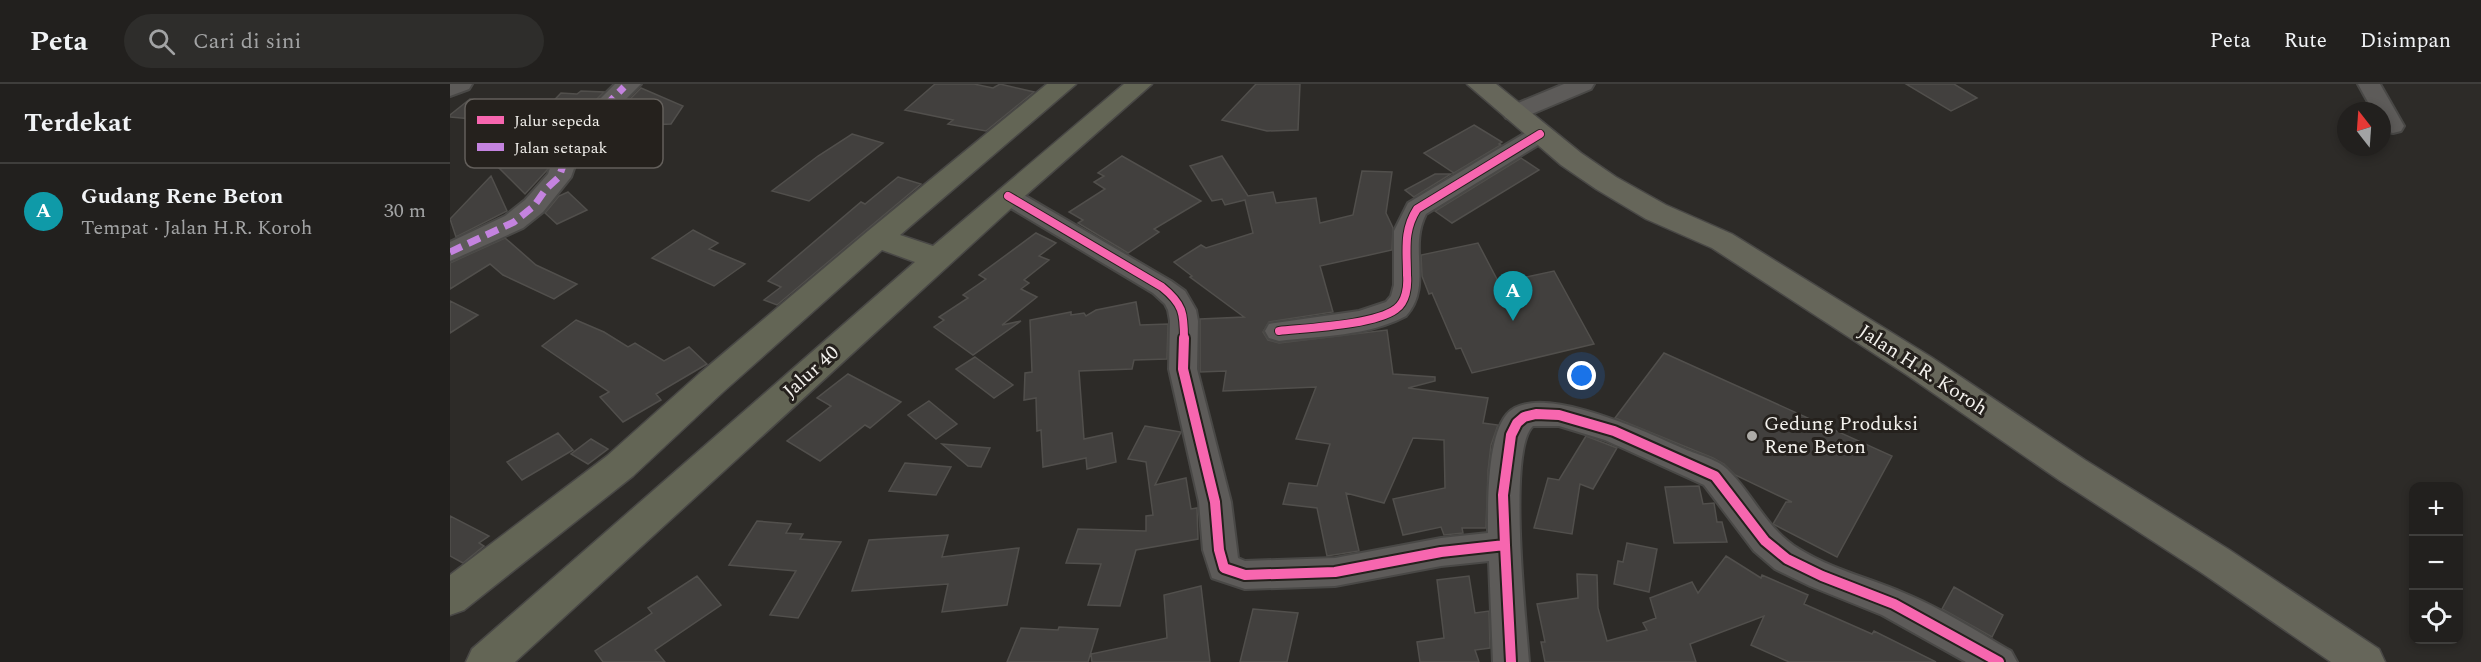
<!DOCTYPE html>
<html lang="id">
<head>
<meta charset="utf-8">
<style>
  :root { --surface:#22201e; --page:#2e2d2b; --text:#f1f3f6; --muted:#a2a3a4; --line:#3f3e3c; --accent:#aeaca8 }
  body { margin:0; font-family:Spectral,serif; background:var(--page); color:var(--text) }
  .controls { position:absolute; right:18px; bottom:18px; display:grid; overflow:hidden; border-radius:12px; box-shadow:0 3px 9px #0003 }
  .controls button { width:54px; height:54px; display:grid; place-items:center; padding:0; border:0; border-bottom:2px solid var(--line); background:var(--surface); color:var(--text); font:30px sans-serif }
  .compass { position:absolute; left:1887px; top:18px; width:54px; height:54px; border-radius:50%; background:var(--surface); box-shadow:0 3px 9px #0003; rotate:343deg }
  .you { position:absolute; left:1132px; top:292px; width:21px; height:21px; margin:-15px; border:4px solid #fff; border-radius:50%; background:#1a73e8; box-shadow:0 0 0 9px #1a73e833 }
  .badge { display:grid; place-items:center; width:39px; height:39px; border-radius:50%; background:var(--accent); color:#fff; font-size:20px; font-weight:700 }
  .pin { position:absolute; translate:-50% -50px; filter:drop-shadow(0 2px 3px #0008) }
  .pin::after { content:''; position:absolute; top:32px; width:21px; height:18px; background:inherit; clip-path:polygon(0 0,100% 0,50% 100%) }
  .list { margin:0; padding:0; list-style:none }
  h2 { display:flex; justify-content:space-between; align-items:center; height:78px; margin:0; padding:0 24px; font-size:26px }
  h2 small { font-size:20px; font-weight:400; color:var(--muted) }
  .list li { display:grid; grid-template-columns:39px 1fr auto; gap:18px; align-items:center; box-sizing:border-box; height:96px; padding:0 24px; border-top:2px solid var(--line) }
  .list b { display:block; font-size:22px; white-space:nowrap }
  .list p { margin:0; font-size:20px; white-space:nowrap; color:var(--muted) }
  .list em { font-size:20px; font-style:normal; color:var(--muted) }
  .icon { flex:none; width:33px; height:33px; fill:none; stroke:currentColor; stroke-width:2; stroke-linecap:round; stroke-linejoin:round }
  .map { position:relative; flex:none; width:2031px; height:578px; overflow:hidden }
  header { display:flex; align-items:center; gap:36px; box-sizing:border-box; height:84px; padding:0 30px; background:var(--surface); border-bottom:2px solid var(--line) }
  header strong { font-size:28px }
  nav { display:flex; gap:33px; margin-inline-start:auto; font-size:21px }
  .search { width:420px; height:54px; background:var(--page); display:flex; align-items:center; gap:15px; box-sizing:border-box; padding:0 21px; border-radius:33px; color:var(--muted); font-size:22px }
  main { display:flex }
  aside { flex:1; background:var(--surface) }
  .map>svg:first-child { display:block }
  .building { fill:#42403e; stroke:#514f4c; stroke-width:1.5 }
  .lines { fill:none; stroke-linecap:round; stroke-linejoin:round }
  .minor-casing { stroke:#494846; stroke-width:4 }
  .major-casing { stroke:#494846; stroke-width:3 }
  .highway-casing { stroke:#494846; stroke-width:3 }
  .minor { fill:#5d5b59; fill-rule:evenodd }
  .major { fill:#66665a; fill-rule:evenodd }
  .highway { fill:#636555; fill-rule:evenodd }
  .quiet { stroke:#c483df; stroke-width:7; stroke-dasharray:13 7; stroke-linecap:butt }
  .cycleway-far1-casing { stroke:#25211d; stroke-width:10 }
  .cycleway-casing { stroke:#25211d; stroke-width:14 }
  .cycleway-far1 { stroke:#f766af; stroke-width:8 }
  .cycleway { stroke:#f766af; stroke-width:10 }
  .poi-dot { fill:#aeaca8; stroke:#25211d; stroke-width:2 }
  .labels { text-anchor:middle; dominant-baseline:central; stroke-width:6; stroke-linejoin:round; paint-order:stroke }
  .street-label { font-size:20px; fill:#f3f1ed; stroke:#25211d }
  .poi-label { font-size:20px; fill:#f3f1ed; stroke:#25211d; text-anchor:start }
  .key { fill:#25211d; stroke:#635f5b; stroke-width:1.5 }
  .key-label { font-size:16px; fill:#f3f1ed }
</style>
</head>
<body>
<header>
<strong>Peta</strong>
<div class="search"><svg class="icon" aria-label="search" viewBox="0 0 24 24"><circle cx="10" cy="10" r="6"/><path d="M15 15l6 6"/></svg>Cari di sini</div>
<nav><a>Peta</a><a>Rute</a><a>Disimpan</a></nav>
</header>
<main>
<aside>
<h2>Terdekat<small></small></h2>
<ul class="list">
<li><span class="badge" style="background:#0f9aa8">A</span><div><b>Gudang Rene Beton</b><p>Tempat · Jalan H.R. Koroh</p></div><em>30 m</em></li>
</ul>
</aside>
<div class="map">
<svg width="2031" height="578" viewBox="0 0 2031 578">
  <rect width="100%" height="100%" fill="#2d2b28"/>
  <path class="building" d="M485 0H524L543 4 550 0 584 8 536 47 498 40 503 36 455 26Z
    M806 0H850L848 46 817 47 772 36Z
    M1456 0H1504L1527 14 1501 27Z
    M191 4 233 22 221 40 176 42 171 48 146 49Z
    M131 7 154 8 126 36 102 72 98 85 75 110 49 84 56 77H46L111 9 127 10Z
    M20 15 56 19 33 36 0 33V31Z
    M1024 41 1052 58 1049 60 1051 61 1004 89 974 69Z
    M402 50 433 59 359 117 322 107 368 72Z
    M672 72 751 117 704 145 709 148 678 169 628 139 633 136 619 128 655 105 644 98 654 92 648 89Z
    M772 72 798 112 823 108 826 119 866 114 870 139 903 131 912 87 942 88 936 129 943 144 942 166 870 182 883 228 819 238 813 248 818 256 829 259 937 246 943 290 985 293V297L958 304 1038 314 1033 339 1048 341 1041 361 1038 387 1036 444H1012L1013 449 994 451 991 443 953 451 943 415 995 404 994 356 963 354 934 419 896 409 909 467 877 472 867 424 833 420 839 399 867 402 880 360 846 355 866 303 773 307 776 287 750 288V235L794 233 740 193 742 192 724 178 751 161 756 164 803 149 795 116 775 121 772 115 762 117 740 82Z
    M1071 74 1089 86 1002 139 985 127Z
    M985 90H1001L964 113 955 106Z
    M41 92 57 127 6 153 0 135Z
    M448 93 471 100 327 221 314 216 331 203 318 197 411 118 415 120Z
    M118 108 137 126 107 140 95 129 109 112Z
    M243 146 268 159 259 165 295 180 264 202 202 174Z
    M586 149 606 159 589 172 599 176 574 196 579 199 571 205 587 213 552 241 571 237 523 271 484 243 494 236 489 233 518 214 513 211 536 195 529 191Z
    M55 154 86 181 127 200 104 215 53 191 40 180 0 205V179Z
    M1028 159 1049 199 1104 187 1144 260 1022 289 1011 264 1006 265 982 209 979 210 972 192 971 171Z
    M0 217 28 231 0 249Z
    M686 218 690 241 718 240 717 275 684 276 682 285 629 287 634 355 662 349 666 378 637 385 636 374 593 383 591 346 587 347 586 314 574 316 575 289 582 288 580 236 621 228V231L634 229 636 232 646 226Z
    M126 236 154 248 178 263 185 259 214 277 239 263 257 280 206 310 211 316 173 338 150 313 159 308 92 262Z
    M1214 269 1442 372 1387 473 1323 440 1336 418H1342L1285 391 1274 380 1263 374 1165 334Z
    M525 273 563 301 544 314 506 285Z
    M398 290 451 318 420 344 415 341 370 377 337 357 381 322 367 314Z
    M479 317 507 340 486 355 458 331Z
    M695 342 731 348 705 401 736 394 741 425 747 424 748 455 686 466 670 522 638 521 651 480 616 479 628 445 696 447V432L703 431 696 378 678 375Z
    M108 349 123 366 72 396 57 378Z
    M1136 352 1167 364 1143 405 1130 400 1122 450 1084 444 1098 394 1109 396Z
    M141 355 158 365 138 380 121 370Z
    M492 360 540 364 531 383 518 382Z
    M455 379 501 383 486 411 439 407Z
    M1249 402 1253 420 1264 419 1267 438H1272L1277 458 1224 459 1215 403Z
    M0 432 39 452 29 459 34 462 13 479 0 472Z
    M307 437 341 440 336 449 353 450 350 455 391 458 348 534 320 531 346 487 279 481Z
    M498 451 492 473 569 464 557 521 492 528 498 500 402 507 419 456Z
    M1177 459 1207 465 1199 508 1164 500 1168 477 1173 478Z
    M1276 472 1311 494 1312 491 1358 511 1354 520 1422 550 1424 547 1486 578H1339L1301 561 1314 532 1240 560 1246 578H1095L1091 558H1095L1087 520 1128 514 1127 490 1147 491 1148 524 1157 557 1197 546 1193 539 1206 534 1200 514 1242 498 1248 509Z
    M247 492 271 521 205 566 215 578H153L145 567 202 529 198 524Z
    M1019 492 1025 529 1039 527 1040 564 1025 566 1029 578H970L967 558 994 554 987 496Z
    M751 502 760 578H642L641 570 717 554 714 511Z
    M1504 503 1553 531 1542 553 1492 525Z
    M803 525 848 529 837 578H790Z
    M609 543 648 545 638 578H557L571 544 608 546Z"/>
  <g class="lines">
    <defs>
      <path id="minor" d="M0 0H22L19 5 0 12Z
        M165 0H191L145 46 128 73 121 93 93 128 73 144 0 177V158L55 132 75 116 98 90 104 73 128 37Z
        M1114 0H1144L1141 5 1072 34 1064 36 1056 34 1053 29 1056 24Z
        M1908 0H1930L1954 42 1951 47 1943 49 1935 47 1932 43V27H1923Z
        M1090 43 1098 45 1101 50 1098 55 976 130C958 164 983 202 956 232 919 252 870 252 829 257L819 254 815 247 819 240 909 227 936 218 941 212 944 201V147L958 119 1082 45Z
        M558 104 567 107 721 197 735 207 746 226 748 237 747 285 781 418 788 474 795 477 885 474 991 454 1038 449C1038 419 1037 353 1057 330 1087 296 1198 349 1232 364 1245 370 1267 375 1277 385 1303 410 1317 446 1349 465 1381 485 1419 494 1454 509 1491 524 1526 547 1561 567L1567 578H1516L1432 531 1360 502 1325 485 1304 467 1254 401 1155 356 1109 342H1083C1057 365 1076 538 1079 578H1043L1039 477 991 482 885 502 795 505 762 494 753 466 749 418 719 285 720 237 718 226 715 220 703 209 549 117 546 112 549 107Z"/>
      <path id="major" d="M1017 0H1046L1131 69 1166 93 1216 121 1282 150 1481 273 1635 376 1778 465 1929 565 1935 578H1881L1752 489 1609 396 1457 291 1262 164 1196 135 1146 105 1111 81Z"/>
      <path id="highway" d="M597 0H626L450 151 483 162 674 0H702L568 118 65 578H16L22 565 465 178 432 166 273 308 183 392 14 526 0 531V491L157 372 249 290 418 147Z"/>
    </defs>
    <use href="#minor" class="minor-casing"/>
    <use href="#major" class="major-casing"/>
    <use href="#highway" class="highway-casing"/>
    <use href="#minor" class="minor"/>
    <use href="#major" class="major"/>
    <use href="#highway" class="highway"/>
    <path class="quiet" d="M0 168 64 138 84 122 96 105 109 93 116 73 136 42 174 3"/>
    <defs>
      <path id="cycleway-far1" d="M558 112 712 203C733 220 734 229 734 255
        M829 247C856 244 925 241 946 225 956 218 958 203 957 191 957 166 953 147 967 125L1090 50"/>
      <path id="cycleway" d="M734 254 733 285 765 418 769 466 774 484 795 491 885 488 991 468 1055 461 1061 578
        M1055 461 1053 411 1061 351 1067 339 1074 333 1086 330 1109 331 1164 347 1265 392 1315 457 1337 475 1372 492 1444 520 1549 578"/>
    </defs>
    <use href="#cycleway-far1" class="cycleway-far1-casing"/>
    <use href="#cycleway" class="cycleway-casing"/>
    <use href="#cycleway-far1" class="cycleway-far1"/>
    <use href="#cycleway" class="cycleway"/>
  </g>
  <circle class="poi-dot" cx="1302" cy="352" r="6"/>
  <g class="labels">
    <g class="street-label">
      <text transform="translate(1473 286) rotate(33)">Jalan H.R. Koroh</text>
      <text transform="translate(361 288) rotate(-42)">Jalur 40</text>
    </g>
    <g class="poi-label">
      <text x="1314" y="340">Gedung Produksi<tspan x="1314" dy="23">Rene Beton</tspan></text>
    </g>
  </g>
  <rect x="15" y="15" width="198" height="69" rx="9" class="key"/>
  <rect x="27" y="32" width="27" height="8" fill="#f766af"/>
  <rect x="27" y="59" width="27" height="8" fill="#c483df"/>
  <g class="key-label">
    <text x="64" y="42">Jalur sepeda</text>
    <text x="64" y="69">Jalan setapak</text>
  </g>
</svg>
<div class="controls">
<button>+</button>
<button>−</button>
<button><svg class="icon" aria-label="locate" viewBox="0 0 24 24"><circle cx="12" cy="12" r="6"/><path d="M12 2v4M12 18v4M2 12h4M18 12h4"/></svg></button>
</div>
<svg class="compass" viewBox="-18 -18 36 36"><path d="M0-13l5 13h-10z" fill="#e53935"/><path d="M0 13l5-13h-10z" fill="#a2a3a4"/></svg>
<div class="you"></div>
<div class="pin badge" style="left:1063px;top:237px;background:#0f9aa8">A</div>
</div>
</main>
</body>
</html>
